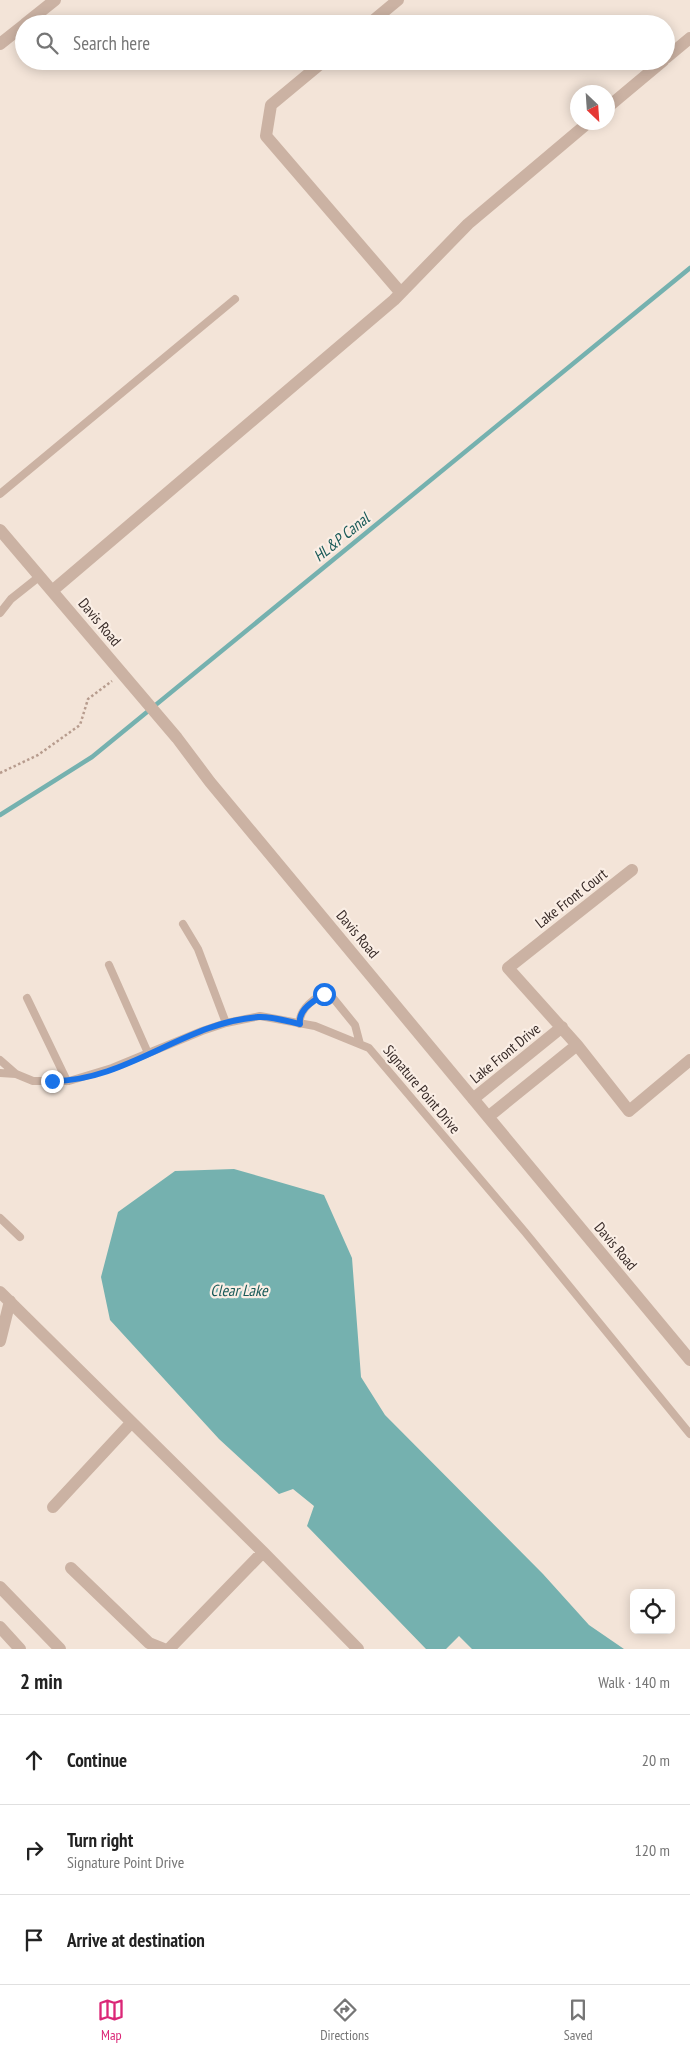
<!DOCTYPE html>
<html lang="en">
<head>
<meta charset="utf-8">
<style>
  :root { --surface:#fff; --page:#f6f6f6; --text:#222; --muted:#767676; --line:#e0e0e0; --accent:#db2777 }
  body { margin:0; font-family:"PT Sans Narrow",sans-serif; background:var(--page); color:var(--text) }
  .controls { position:absolute; right:15px; bottom:15px; display:grid; overflow:hidden; border-radius:8px; box-shadow:0 2px 12px #0003 }
  .controls button { width:45px; height:45px; display:grid; place-items:center; padding:0; border:0; border-bottom:1px solid var(--line); background:var(--surface); color:var(--text); font:25px sans-serif }
  .compass { position:absolute; left:570px; top:85px; width:45px; height:45px; border-radius:50%; background:var(--surface); box-shadow:0 2px 12px #0003; rotate:155deg }
  .stop { position:absolute; width:15px; height:15px; margin:-11px; border:4px solid #1a73e8; border-radius:50%; background:#fff }
  .stop.end { background:#1a73e8; border-color:#fff; box-shadow:0 1px 5px #0008 }
  .list { margin:0; padding:0; list-style:none }
  h2 { display:flex; justify-content:space-between; align-items:center; height:65px; margin:0; padding:0 20px; font-size:21px }
  h2 small { font-size:16px; font-weight:400; color:var(--muted) }
  .list li { display:grid; grid-template-columns:32px 1fr auto; gap:15px; align-items:center; box-sizing:border-box; height:90px; padding:0 20px; border-top:1px solid var(--line) }
  .list b { display:block; font-size:19px; white-space:nowrap }
  .list p { margin:0; font-size:16px; white-space:nowrap; color:var(--muted) }
  .list em { font-size:16px; font-style:normal; color:var(--muted) }
  .icon { flex:none; width:28px; height:28px; fill:none; stroke:currentColor; stroke-width:2; stroke-linecap:round; stroke-linejoin:round }
  .map { position:relative; flex:none; width:690px; height:1649px; overflow:hidden }
  .search { position:absolute; background:var(--surface); box-shadow:0 2px 12px #0003; left:15px; right:15px; top:15px; height:55px; display:flex; align-items:center; gap:12px; box-sizing:border-box; padding:0 18px; border-radius:28px; color:var(--muted); font-size:19px }
  .sheet { height:335px; background:var(--surface) }
  nav { display:flex; justify-content:space-around; align-items:center; box-sizing:border-box; height:70px; border-top:1px solid var(--line); background:var(--surface); font-size:14px; color:var(--muted) }
  nav a { display:grid; justify-items:center; gap:2px }
  nav .on { color:var(--accent) }
  .map>svg:first-child { display:block }
  .water { fill:#75b1af }
  .lines { fill:none; stroke-linecap:round; stroke-linejoin:round }
  .stream { stroke:#75b1af; stroke-width:4.5 }
  .path { stroke:#b79c8e; stroke-width:2.5; stroke-dasharray:2.5 2.5; stroke-linecap:butt }
  .service { stroke:#cbb2a3; stroke-width:8 }
  .minor { stroke:#cbb2a3; stroke-width:12 }
  .route { stroke:#1a73e8; stroke-width:6 }
  .labels { text-anchor:middle; dominant-baseline:central; stroke-width:4.5; stroke-linejoin:round; paint-order:stroke }
  .street-label { font-size:15px; fill:#362926; stroke:#faeee5 }
  .water-label { font-size:16px; font-style:italic; fill:#195a58; stroke:#faeee5 }
</style>
</head>
<body>
<div class="map">
<svg width="690" height="1649" viewBox="0 0 690 1649">
  <rect width="100%" height="100%" fill="#f3e4d8"/>
  <path class="water" d="M234 1169 324 1195 352 1258 361 1377 385 1415 543 1574 589 1625 624 1649H472L459 1636 446 1649H426L307 1526 314 1506 293 1489 279 1494 219 1439 110 1320 101 1277 118 1212 175 1171Z"/>
  <g class="lines">
    <path class="stream" d="M0 815 92 757 690 268"/>
    <path class="path" d="M0 773 38 755 80 725 88 699 112 681"/>
    <path class="service" d="M0 494 235 299
      M0 613 11 599 40 576
      M183 924 198 949 226 1023
      M109 965 148 1053
      M27 998 67 1081
      M300 1024C298 1010 316 995 329 993L355 1025 360 1044
      M0 1060 16 1074
      M0 1073 16 1074 33 1081H69L112 1068 202 1031 226 1023 260 1016 315 1026 369 1048 525 1232 690 1434
      M0 1218 20 1237"/>
    <path class="minor" d="M25 24 55 0
      M369 24 398 0
      M0 44 24 25
      M666 58 690 38
      M324 61 271 105 266 136 401 293
      M608 107 663 61
      M0 530 177 738 210 782 690 1360
      M52 591 394 300 468 224 589 122
      M632 870 508 968 577 1045 629 1111 690 1060
      M473 1099 562 1027
      M488 1117 577 1045
      M0 1292 263 1552 358 1649
      M0 1341 10 1301
      M53 1507 131 1423
      M71 1568 149 1643 164 1649
      M0 1587 60 1649
      M0 1627 20 1649
      M169 1649 263 1552"/>
  </g>
  <g class="lines">
    <path class="route" d="M52 1081C125 1082 186 1022 258 1017 271 1016 287 1021 300 1024 298 1009 313 1002 324 994"/>
  </g>
  <g class="labels">
    <g class="street-label">
      <text transform="translate(100 622) rotate(50)">Davis Road</text>
      <text transform="translate(571 898) rotate(-38)">Lake Front Court</text>
      <text transform="translate(358 934) rotate(50)">Davis Road</text>
      <text transform="translate(505 1053) rotate(-39)">Lake Front Drive</text>
      <text transform="translate(422 1089) rotate(50)">Signature Point Drive</text>
      <text transform="translate(616 1246) rotate(50)">Davis Road</text>
    </g>
    <g class="water-label">
      <text transform="translate(341 537) rotate(-39)">HL&amp;P Canal</text>
      <text x="239" y="1290">Clear Lake</text>
    </g>
  </g>
</svg>
<div class="controls">
<button><svg class="icon" aria-label="locate" viewBox="0 0 24 24"><circle cx="12" cy="12" r="6"/><path d="M12 2v4M12 18v4M2 12h4M18 12h4"/></svg></button>
</div>
<svg class="compass" viewBox="-18 -18 36 36"><path d="M0-13l5 13h-10z" fill="#e53935"/><path d="M0 13l5-13h-10z" fill="#767676"/></svg>
<div class="stop" style="left:324px;top:994px"></div>
<div class="stop end" style="left:52px;top:1081px"></div>
<div class="search"><svg class="icon" aria-label="search" viewBox="0 0 24 24"><circle cx="10" cy="10" r="6"/><path d="M15 15l6 6"/></svg>Search here</div>
</div>
<section class="sheet">
<h2>2 min<small>Walk · 140 m</small></h2>
<ul class="list">
<li><svg class="icon" aria-label="ahead" viewBox="0 0 24 24"><path d="M12 20V5M6 11l6-6 6 6"/></svg><div><b>Continue</b></div><em>20 m</em></li>
<li><svg class="icon" aria-label="right" viewBox="0 0 24 24"><path d="M7 20v-9h11M14 6l5 5-5 5"/></svg><div><b>Turn right</b><p>Signature Point Drive</p></div><em>120 m</em></li>
<li><svg class="icon" aria-label="arrive" viewBox="0 0 24 24"><path d="M6 21V4h12l-3 4 3 4H6"/></svg><div><b>Arrive at destination</b></div></li>
</ul>
</section>
<nav>
<a class="on"><svg class="icon" aria-label="map" viewBox="0 0 24 24"><path d="M3 6l6-2 6 2 6-2v14l-6 2-6-2-6 2zM9 4v14M15 6v14"/></svg>Map</a>
<a><svg class="icon" aria-label="directions" viewBox="0 0 24 24"><path d="M12 3l9 9-9 9-9-9zM9 14v-3h6M13 9l2 2-2 2"/></svg>Directions</a>
<a><svg class="icon" aria-label="saved" viewBox="0 0 24 24"><path d="M7 4h10v16l-5-4-5 4z"/></svg>Saved</a>
</nav>
</body>
</html>
